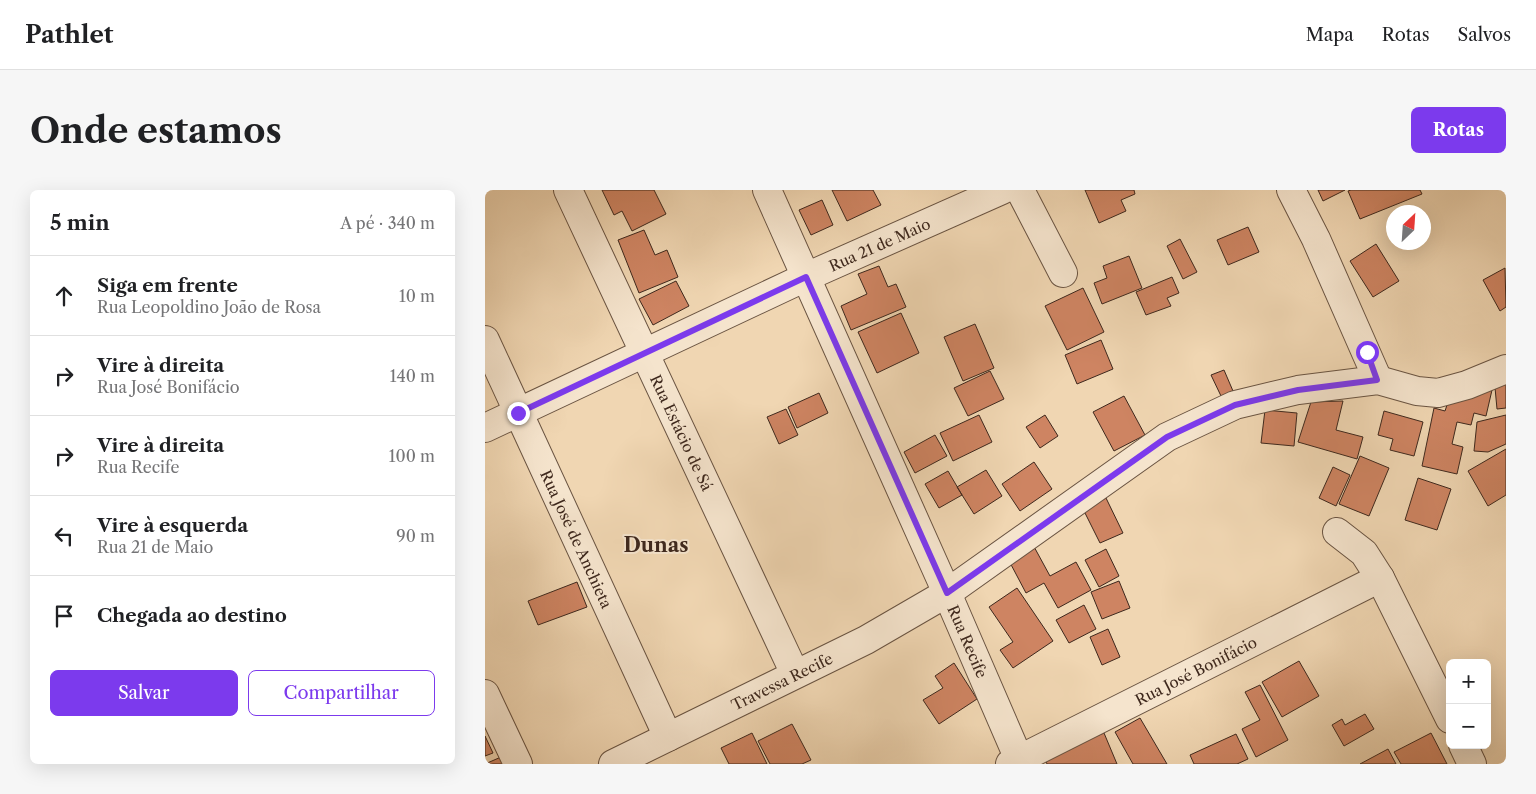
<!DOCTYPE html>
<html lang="pt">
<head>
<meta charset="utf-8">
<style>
  :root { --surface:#fff; --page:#f6f6f6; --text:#202124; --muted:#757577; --line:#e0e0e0; --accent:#7c3aed }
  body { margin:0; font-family:"Libre Caslon Text",serif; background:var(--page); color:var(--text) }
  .controls { position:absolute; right:15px; bottom:15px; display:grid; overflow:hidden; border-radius:8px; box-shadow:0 5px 20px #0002 }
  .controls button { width:45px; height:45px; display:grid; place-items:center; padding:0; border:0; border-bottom:1px solid var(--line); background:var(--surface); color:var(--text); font:25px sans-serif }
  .compass { position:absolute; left:901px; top:15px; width:45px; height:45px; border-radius:50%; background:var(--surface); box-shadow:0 5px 20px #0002; rotate:25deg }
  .stop { position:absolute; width:15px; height:15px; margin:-11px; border:4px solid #7c3aed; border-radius:50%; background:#fff }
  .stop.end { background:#7c3aed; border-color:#fff; box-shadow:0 1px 5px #0008 }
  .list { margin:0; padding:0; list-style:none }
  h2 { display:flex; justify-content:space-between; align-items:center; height:65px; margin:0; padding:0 20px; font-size:21px }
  h2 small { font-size:16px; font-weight:400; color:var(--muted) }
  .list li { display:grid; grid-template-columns:32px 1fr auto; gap:15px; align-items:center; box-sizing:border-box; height:80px; padding:0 20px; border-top:1px solid var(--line) }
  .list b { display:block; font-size:19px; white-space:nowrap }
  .list p { margin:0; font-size:16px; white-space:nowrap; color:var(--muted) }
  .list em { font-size:16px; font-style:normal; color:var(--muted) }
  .actions { display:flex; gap:10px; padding:15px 20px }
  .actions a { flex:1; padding:11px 0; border:1px solid var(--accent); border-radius:8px; text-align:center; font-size:18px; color:var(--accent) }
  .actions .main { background:var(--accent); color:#fff }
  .icon { flex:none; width:28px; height:28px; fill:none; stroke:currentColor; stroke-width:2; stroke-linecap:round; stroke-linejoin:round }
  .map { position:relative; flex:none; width:1021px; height:574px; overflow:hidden; border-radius:8px }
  header { display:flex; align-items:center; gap:30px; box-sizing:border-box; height:70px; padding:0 25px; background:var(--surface); border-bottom:1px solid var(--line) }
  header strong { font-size:24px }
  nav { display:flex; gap:28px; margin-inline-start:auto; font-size:18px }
  .intro { display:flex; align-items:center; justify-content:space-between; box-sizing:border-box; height:120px; padding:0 30px }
  h1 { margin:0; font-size:35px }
  .button { padding:12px 22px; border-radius:8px; background:var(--accent); color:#fff; font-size:18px; font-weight:700 }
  main { display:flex; gap:30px; padding:0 30px }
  aside { flex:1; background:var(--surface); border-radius:8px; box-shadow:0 5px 20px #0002 }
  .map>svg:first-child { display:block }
  .building { fill:#ce8462; stroke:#3e281d }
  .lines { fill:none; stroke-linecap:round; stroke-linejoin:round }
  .minor-casing { stroke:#6a5442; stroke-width:30 }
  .minor { stroke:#f5e4cd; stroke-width:28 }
  .route { stroke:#7c3aed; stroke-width:6 }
  .labels { text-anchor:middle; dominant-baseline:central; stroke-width:4; stroke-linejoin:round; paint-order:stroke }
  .street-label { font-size:15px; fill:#3e281d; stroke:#f5e4cd }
  .district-label { font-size:20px; font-weight:bold; fill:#3e281d; stroke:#f5e4cd }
</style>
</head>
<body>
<header>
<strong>Pathlet</strong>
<nav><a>Mapa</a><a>Rotas</a><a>Salvos</a></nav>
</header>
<div class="intro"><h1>Onde estamos</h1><a class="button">Rotas</a></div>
<main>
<aside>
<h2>5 min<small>A pé · 340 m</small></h2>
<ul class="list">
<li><svg class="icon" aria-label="ahead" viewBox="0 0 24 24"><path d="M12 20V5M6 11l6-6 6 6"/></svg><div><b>Siga em frente</b><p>Rua Leopoldino João de Rosa</p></div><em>10 m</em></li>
<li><svg class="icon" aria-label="right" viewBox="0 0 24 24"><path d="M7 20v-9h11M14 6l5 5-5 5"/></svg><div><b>Vire à direita</b><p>Rua José Bonifácio</p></div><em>140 m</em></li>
<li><svg class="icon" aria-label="right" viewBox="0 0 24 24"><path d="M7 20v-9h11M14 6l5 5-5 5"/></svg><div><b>Vire à direita</b><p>Rua Recife</p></div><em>100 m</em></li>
<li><svg class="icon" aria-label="left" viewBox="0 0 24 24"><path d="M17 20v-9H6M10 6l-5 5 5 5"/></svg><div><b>Vire à esquerda</b><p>Rua 21 de Maio</p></div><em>90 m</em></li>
<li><svg class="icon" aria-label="arrive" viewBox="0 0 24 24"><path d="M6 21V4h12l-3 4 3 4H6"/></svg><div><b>Chegada ao destino</b></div></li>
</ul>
<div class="actions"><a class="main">Salvar</a><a>Compartilhar</a></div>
</aside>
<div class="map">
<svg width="1021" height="574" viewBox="0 0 1021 574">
  <rect width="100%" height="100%" fill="#f0d6b2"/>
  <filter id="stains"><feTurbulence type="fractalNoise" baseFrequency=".004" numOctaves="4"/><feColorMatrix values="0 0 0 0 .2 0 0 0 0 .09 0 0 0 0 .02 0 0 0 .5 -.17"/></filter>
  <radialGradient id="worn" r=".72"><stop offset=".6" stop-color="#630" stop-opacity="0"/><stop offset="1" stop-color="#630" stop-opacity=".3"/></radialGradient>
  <path class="building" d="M117 0H169L181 24 147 41 137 21 129 25Z
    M347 0H388L396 15 362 31Z
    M600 0H649L650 4 636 10 641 21 614 33Z
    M833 0H860L838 11Z
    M866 0H935L937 4 875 29 863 1Z
    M337 10 348 35 326 45 314 20Z
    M763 37 774 62 743 75 732 50Z
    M159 40 170 65 182 60 193 87 154 103 133 50Z
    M695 49 712 82 698 89 682 56Z
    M891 54 914 91 888 107 865 71Z
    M644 66 657 98 617 114 609 93 622 88 618 76Z
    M394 76 403 97 411 94 421 117 366 140 356 116 382 104 373 84Z
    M1020 78 1021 117 1015 121 998 90Z
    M687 87 694 103 682 108 686 116 661 125 651 102Z
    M191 91 204 116 168 135 154 109Z
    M598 98 619 142 582 160 560 116Z
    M416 123 434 163 392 183 373 142Z
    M490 134 509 178 478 191 459 147Z
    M616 150 628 179 592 194 580 165Z
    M739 180 748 201 736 206 726 185Z
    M505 181 519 209 483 226 469 198Z
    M1021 182V218L1012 219 1009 187Z
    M1007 200 1001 226 989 223 986 235 972 232 967 254 978 257 972 284 937 276 949 218 960 221 964 209Z
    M334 203 343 223 312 238 303 217Z
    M639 206 660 245 629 261 608 222Z
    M858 211 851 240 878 247 872 269 813 252 826 212Z
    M301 219 313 245 294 254 282 227Z
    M780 220 812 223 809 256 776 253Z
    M899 221 938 232 929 266 905 260 908 249 893 245Z
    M494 225 507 252 468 271 455 243Z
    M560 225 573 246 555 258 541 237Z
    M1021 225V254L1003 262 989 261 992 232Z
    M450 245 462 266 430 283 419 262Z
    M1021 259V305L1003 316 983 281Z
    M875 266 904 278 884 326 854 314Z
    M549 272 567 299 535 321 517 294Z
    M848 277 865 285 851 316 834 308Z
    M501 280 517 306 489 324 472 297Z
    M463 281 477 305 454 318 440 294Z
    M933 288 966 299 952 340 920 330Z
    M621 308 638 343 615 353 598 319Z
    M547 353 565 386 591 372 606 400 573 418 559 393 541 403 522 367Z
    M621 359 634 386 614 397 600 370Z
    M634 391 645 418 617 429 606 402Z
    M92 392 102 417 53 435 43 411Z
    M532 398 568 451 528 478 515 460 528 452 504 417Z
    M599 415 611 439 584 453 571 430Z
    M623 439 635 467 617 475 605 447Z
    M814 471 834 506 797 527 777 492Z
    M469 473 492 509 454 534 438 510 458 498 450 486Z
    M775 495 803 550 771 567 757 539 775 530 760 502Z
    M880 524 889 539 859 556 847 535 857 529 860 535Z
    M655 528 682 574H648L630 542Z
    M307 534 326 570 317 574H285L273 551Z
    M267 543 282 574H244L236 558Z
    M619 543 632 574H562L559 567Z
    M946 543 962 574H916L909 562Z
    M751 544 763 569 752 574H709L705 565Z
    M0 546 8 563 0 566Z
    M903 559 911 574H875Z
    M16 567 18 574H0Z"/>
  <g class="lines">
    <defs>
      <g id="minor">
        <path id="s1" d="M83 0 310 484"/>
        <path id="s2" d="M282 0 462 403 536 574"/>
        <path d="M535 0 578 83"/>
        <path d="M806 0 831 49 893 190"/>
        <path id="s3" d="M0 150 183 547"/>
        <path id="s4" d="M0 238 321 87 517 0"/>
        <path d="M852 342 879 363 895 388 965 529"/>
        <path d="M0 504 33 574"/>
        <path d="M978 555 987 574"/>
        <path id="s5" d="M128 574 381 450 462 403 682 247 750 215 813 200 893 190 932 201 953 203 982 195 1021 179"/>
        <path id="s6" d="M525 574 895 388"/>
      </g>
    </defs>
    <use href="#minor" class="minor-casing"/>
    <use href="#minor" class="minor"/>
  </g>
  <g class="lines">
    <path class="route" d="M33 223 321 87 462 403 682 247 750 215 813 200 892 190 882 162"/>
  </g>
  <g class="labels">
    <g class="street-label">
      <text stroke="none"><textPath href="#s4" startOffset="435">Rua 21 de Maio</textPath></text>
      <text stroke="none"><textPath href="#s1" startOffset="268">Rua Estácio de Sá</textPath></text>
      <text stroke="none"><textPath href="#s3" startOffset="219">Rua José de Anchieta</textPath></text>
      <text stroke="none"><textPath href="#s2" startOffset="494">Rua Recife</textPath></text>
      <text stroke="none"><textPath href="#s6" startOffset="208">Rua José Bonifácio</textPath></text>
      <text stroke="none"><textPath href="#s5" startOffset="188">Travessa Recife</textPath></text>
    </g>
    <g class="district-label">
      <text x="171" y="355">Dunas</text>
    </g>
  </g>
  <rect width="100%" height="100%" filter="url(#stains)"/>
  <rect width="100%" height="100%" fill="url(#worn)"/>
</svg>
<div class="controls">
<button>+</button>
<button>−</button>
</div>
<svg class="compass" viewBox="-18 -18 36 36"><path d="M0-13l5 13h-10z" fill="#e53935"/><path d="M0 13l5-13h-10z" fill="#757577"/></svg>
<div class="stop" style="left:882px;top:162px"></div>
<div class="stop end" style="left:33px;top:223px"></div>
</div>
</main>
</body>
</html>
